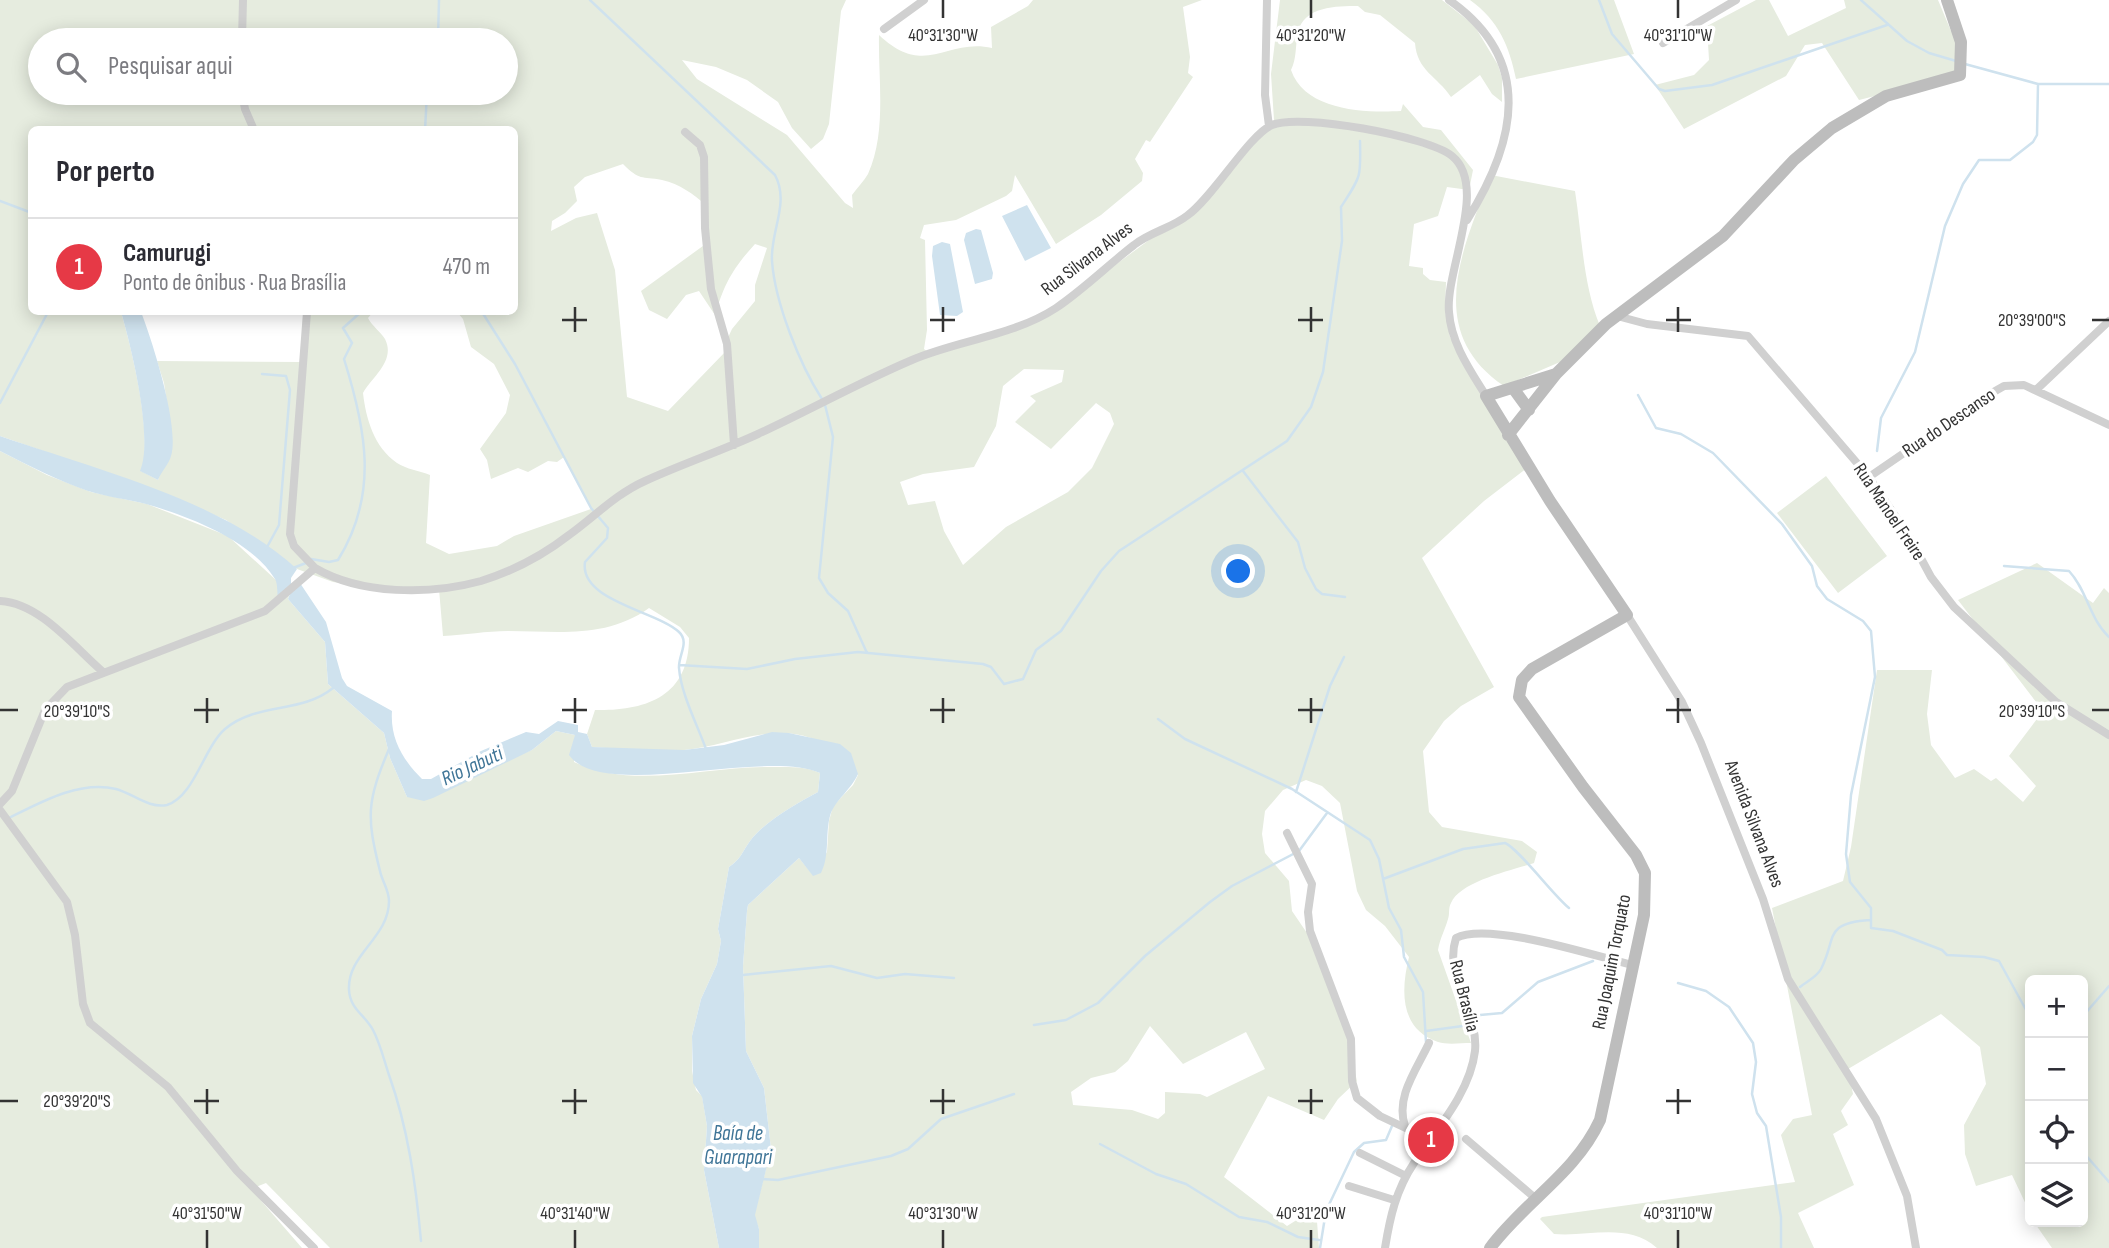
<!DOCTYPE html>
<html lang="pt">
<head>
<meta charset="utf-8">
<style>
  :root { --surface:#fff; --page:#f7f7f7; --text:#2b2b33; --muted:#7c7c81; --line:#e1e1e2; --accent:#e63946 }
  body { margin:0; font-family:"Sofia Sans Condensed",sans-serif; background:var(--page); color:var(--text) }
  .controls { position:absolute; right:21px; bottom:21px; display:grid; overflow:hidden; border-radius:10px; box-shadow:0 4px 18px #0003 }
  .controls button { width:63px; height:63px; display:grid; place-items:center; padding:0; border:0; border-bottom:2px solid var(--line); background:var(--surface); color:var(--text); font:35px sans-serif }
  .you { position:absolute; left:1239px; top:572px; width:24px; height:24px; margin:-18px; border:5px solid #fff; border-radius:50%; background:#1a73e8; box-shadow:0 0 0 10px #1a73e833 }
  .badge { display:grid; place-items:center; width:46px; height:46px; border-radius:50%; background:var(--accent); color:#fff; font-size:23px; font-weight:700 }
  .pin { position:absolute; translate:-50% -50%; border:4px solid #fff; box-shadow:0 2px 7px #0006 }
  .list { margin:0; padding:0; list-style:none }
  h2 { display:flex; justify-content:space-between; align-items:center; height:91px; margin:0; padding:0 28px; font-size:30px }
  h2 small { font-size:23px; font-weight:400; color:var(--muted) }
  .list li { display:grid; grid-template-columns:46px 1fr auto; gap:21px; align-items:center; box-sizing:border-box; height:98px; padding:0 28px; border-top:2px solid var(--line) }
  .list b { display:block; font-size:26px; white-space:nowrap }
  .list p { margin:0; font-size:23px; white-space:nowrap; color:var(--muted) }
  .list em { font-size:23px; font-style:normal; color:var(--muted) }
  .icon { flex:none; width:38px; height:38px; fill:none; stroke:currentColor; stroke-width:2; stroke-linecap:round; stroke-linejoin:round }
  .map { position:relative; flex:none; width:2109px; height:1248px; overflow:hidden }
  .search { position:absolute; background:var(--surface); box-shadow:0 4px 18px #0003; left:28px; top:28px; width:490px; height:77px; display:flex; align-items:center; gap:18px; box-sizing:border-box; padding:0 24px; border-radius:38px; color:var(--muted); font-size:26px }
  .panel { position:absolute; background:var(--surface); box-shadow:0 4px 18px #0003; left:28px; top:126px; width:490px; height:189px; border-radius:10px }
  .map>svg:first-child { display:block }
  .green { fill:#e6ecdf; fill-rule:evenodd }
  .water { fill:#cfe2ee }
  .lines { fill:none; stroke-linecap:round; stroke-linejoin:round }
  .stream { stroke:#cfe2ee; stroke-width:2.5 }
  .street { stroke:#d0d0d0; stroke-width:8 }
  .secondary { stroke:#bdbdbd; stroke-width:12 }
  .ticks { fill:none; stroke:#333; stroke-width:2.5 }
  .labels { text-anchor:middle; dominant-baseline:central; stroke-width:7; stroke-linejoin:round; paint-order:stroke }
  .street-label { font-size:19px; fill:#333; stroke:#fff }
  .water-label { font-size:21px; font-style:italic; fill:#3f7597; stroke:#fff }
  .ticks-label { font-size:18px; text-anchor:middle; fill:#333; stroke:#fff; stroke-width:7; stroke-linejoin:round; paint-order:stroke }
</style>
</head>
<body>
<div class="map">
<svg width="2109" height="1248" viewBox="0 0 2109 1248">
  <rect width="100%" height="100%" fill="#fff"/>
  <path class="green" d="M0 0H846L841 11 829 124 823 139 811 149 792 128 778 102 747 80 716 67 682 60 697 79 787 135 845 203 853 208 852 195C857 188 864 181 868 174 887 132 878 79 879 35 926 79 945 38 992 48L991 27 1028 6 1033 0H1202L1183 7 1190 57 1188 73 1193 77 1150 142 1146 140 1135 159 1143 173 1142 181 1101 215 1056 244 1015 175 1012 191 1006 196 956 220 924 225 920 238 925 240 927 330 924 349 928 352 1016 329 1061 305 1164 229 1194 213 1259 131 1274 120 1271 74 1280 0H1442L1474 25 1498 65 1502 78V102L1492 94 1480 75 1451 97C1437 76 1417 71 1415 43L1380 15 1365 12 1358 6C1337 6 1303 6 1298 33 1295 46 1297 58 1291 70 1305 111 1365 113 1401 111L1403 104 1423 127 1441 130 1473 170 1469 190 1447 187 1438 216 1414 224 1409 266 1423 268V274L1430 280 1446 282 1445 310 1450 337 1527 468 1484 501 1422 558 1494 687 1461 706 1444 721 1423 751 1429 812 1442 827 1522 841 1537 852 1534 863C1513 870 1460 881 1451 903 1448 908 1450 914 1448 919 1445 930 1440 938 1438 950L1471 1043C1461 1043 1447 1045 1438 1042 1399 1029 1401 989 1409 957L1385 926 1366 910 1357 891 1340 803 1322 786 1306 780 1283 790 1265 811 1262 834 1265 853 1289 881 1292 911 1309 936 1343 1021 1357 1081 1338 1099 1324 1120 1268 1096 1224 1177 1287 1226 1316 1208 1319 1248H759V1229L754 1216 771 1149 764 1088 746 1051 743 966 747 911 748 905 799 858 813 875 827 852 829 821 833 806 853 785 858 775C845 763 828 744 811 738 770 723 726 746 684 750 653 753 623 749 592 747L587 734 595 710C645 711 689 697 689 638L680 627 649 608C606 639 558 631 508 631 486 631 465 635 443 636L439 589H383L333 582 297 569 226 520 155 490 0 436ZM40 40H506V93H40ZM32 130H514V312H457L463 319 471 347 494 364 510 395 506 413 480 449 487 460 491 479 518 468 528 472 548 461 557 462 564 457 591 509 514 536 497 546 449 554 426 543 430 475C420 471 406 469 397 463 374 447 366 419 363 393 372 377 396 361 385 339 381 332 372 326 368 318L373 312H306L300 362 157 361 164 383 172 436 158 480 141 471C154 439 131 346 121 312H32ZM623 164C640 181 641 176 662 180 680 184 693 194 706 205L707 243 641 291 649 310 667 319 686 295 699 291 715 315C724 284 733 268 755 244L767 248 755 285V301L732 329 726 342V351L668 411 627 397 615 270 597 213 576 218 551 231 552 221 565 213 577 201 574 187 585 177ZM1024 369 1064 370 1062 382 1030 396 1036 401 1015 422 1051 449 1096 403 1110 413 1114 424 1092 468 1068 492 1006 527 963 565 944 531 935 501 908 505 900 482 923 474 974 467 996 426 1003 386ZM1150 1026 1183 1064 1246 1032 1265 1069 1207 1097 1200 1094 1165 1092V1113L1158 1119 1132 1110 1073 1105 1071 1092 1091 1078 1115 1072 1128 1061Z
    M1470 0H1614L1634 54 1516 79C1509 46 1499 21 1470 0Z
    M1756 0H1769L1788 36 1846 8 1844 0H1938L1951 31 1956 34 1958 75 1859 100 1822 43 1805 45 1786 76 1684 129 1655 85 1694 75 1709 60 1707 26Z
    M1491 175 1575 191C1582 236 1583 285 1600 326L1560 362 1504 386C1423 331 1463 248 1491 175Z
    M0 451 47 475 91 492 147 504 228 536 276 580 291 590 288 599 325 642 328 684 384 733 390 758 407 797 532 750 556 731 575 735 574 762C634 791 709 765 773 767 789 767 805 766 820 773L818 792C797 803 764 822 750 841 742 852 741 859 729 867L718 929 721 941 717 964 701 999 692 1036V1071L696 1090 702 1096 707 1126 704 1170 719 1248H330L266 1183 251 1189 302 1248H0Z
    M1826 476 1887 556 1838 593 1777 513Z
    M2037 563 2093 603 2104 588 2109 593V1248H2052L2034 1222H2083V980H2030V1213L2012 1175 1976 1186 1965 1154 1964 1125 1986 1084 1980 1047 1941 1014 1848 1069 1853 1094 1841 1111 1848 1125 1833 1134 1854 1185 1798 1213 1814 1248H1657C1627 1222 1590 1237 1554 1234L1540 1219 1542 1217 1795 1182 1781 1135 1793 1119 1812 1115 1772 908 1843 881 1851 847 1877 670H1932L1927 714 1931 745 1955 778 1974 769 1991 781 1996 778 2023 802 2036 786 2009 756 2043 711 1958 600Z"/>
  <path class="water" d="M1027 205 1051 248 1025 261 1002 216Z
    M976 229 981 230 993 273 992 279 975 284 964 240 966 233Z
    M942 242 950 244 963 312 957 316 940 315 932 256 933 246Z
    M121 312H141C152 340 180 427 171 456 169 464 161 472 158 480L140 471C154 439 131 346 121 312Z
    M0 436C97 470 220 499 297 569L291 578V589L300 583 326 622 342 678 347 686 392 711C390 739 403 760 422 779H431L481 751 526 732 539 734 558 721 578 725V732L587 734 592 747 684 750 724 745 772 732 789 733 840 744 851 753 858 774C851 790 834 801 830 816 825 835 830 855 821 873L813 876 799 858 748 905 747 911 743 966 746 1051 764 1088 771 1149 755 1215 759 1229V1248H719L704 1170 707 1126 702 1097 693 1083 692 1036 701 999 717 964 721 941 718 929 729 867C741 859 742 852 750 841 764 822 797 803 818 792L820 773C763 748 603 802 569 755L575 735 556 731 532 750 433 798 424 801 407 797 390 758 384 733 328 684 325 642 288 599 291 591 278 600C277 594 278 584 275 579 251 540 188 516 146 504 127 499 107 497 88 491 57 480 29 466 0 451Z"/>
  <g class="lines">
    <path class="stream" d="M590 0 775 175C790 203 770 232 772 261 775 303 800 365 822 399
      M1599 0 1612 34 1659 89 1665 91 1712 85 1887 25
      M1861 0 1907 41 1929 53 1956 61
      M438 40 439 0
      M1965 64 2038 84H2109
      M425 130 427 93
      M0 201 32 213
      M482 312 515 364 591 508 608 528 607 538 585 562C579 601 657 611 679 632 690 642 678 656 679 668 681 694 697 724 706 749
      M262 374 286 376 290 390 279 525 266 549
      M1638 395 1656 428 1681 434 1713 453 1782 524 1812 566 1817 586 1827 599 1863 621 1871 631 1875 677 1851 795 1846 854 1850 882 1871 908V928L1893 931 1942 950 1947 955 1984 957 1999 961 2030 1017
      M0 403 48 312
      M825 405 833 437 819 578 828 593 848 611 867 653
      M1877 451 1881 418 1915 352 1945 226 1963 184 1979 160H2010L2033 142 2037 135 2038 84
      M1243 471 1298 542 1305 568 1316 589 1322 594 1345 597
      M311 559 329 562 338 560C379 494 366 429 344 359L352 343 343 328 361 312
      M2004 566 2069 571C2087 590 2089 618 2109 637
      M293 568 306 563
      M679 665 747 669 795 659 858 652 983 664 991 667 1004 684 1023 679 1036 650 1061 631 1101 571 1119 551 1287 441 1311 407 1323 372 1342 241 1341 207C1361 176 1361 178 1360 141
      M1158 719 1185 739 1292 789 1370 840 1379 859 1389 908 1401 930 1404 957 1423 992 1426 1042
      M389 749C367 801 366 816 380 871 382 881 389 890 389 901 389 938 347 954 349 990 350 1009 365 1015 373 1030 380 1043 384 1060 389 1075 408 1128 416 1185 421 1241
      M1296 792 1330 686 1344 657
      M9 818C41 802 80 780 116 789 132 793 149 809 167 805 194 797 204 747 225 729 257 702 301 714 333 688
      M1383 879 1463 849 1505 843C1519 849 1552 894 1569 908
      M743 975 831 966 877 978 905 974 954 978
      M1678 983 1706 991 1729 1007 1753 1043 1756 1062 1752 1094 1757 1113 1766 1126 1781 1217V1248
      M1800 987C1807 981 1817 977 1821 969 1837 938 1823 923 1870 920
      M2083 1016 2109 986
      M1475 1020 1480 1015 1502 1013 1538 982 1593 961
      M1034 1025 1066 1020 1098 1003 1145 956 1210 902 1232 886 1299 851 1327 813
      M1426 1031 1470 1025
      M1100 1144 1156 1174 1186 1184 1239 1217 1267 1222 1298 1237 1319 1240
      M2083 1152 2109 1182
      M761 1179 778 1180 891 1156 908 1149 941 1119 1014 1094
      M1320 1248 1326 1211 1354 1152 1364 1143 1386 1140 1392 1126"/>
    <path class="street" d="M1267 0 1265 95 1269 126
      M1449 0C1535 60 1516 142 1467 220
      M884 29 924 0
      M242 40 243 0
      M1663 43 1736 0
      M242 93 245 109 254 130
      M685 132 700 145 704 157 705 228 711 289 727 344 734 445
      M307 312 290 534 294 546 315 568
      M1617 316 1647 324 1748 336 1869 477 1910 538 1931 577 1954 607 2056 702 2109 735
      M2036 390 2109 321
      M1869 477 1990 394 2004 386 2024 385 2109 425
      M0 601C40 603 74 647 103 672
      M1627 615 1682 702 1701 743 1763 899 1788 979 1876 1119 1907 1196 1916 1248
      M0 804 12 791 45 710 67 687 265 611 315 568C361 595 430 595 481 581 513 571 542 556 569 535 594 517 616 494 645 481 682 464 721 451 758 434 810 410 860 382 912 360 959 340 1013 336 1056 308 1084 289 1108 265 1134 245 1150 232 1172 228 1188 215 1213 197 1249 135 1272 125 1300 113 1427 136 1452 156 1489 186 1445 271 1449 312 1451 343 1470 370 1486 396
      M0 810 67 902 75 935 83 1004 90 1023 168 1087 237 1171 314 1248
      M1287 833 1312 884 1308 912 1310 931 1351 1039 1352 1081 1357 1098 1380 1116 1431 1140
      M1405 1126C1395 1097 1417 1069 1429 1043
      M1466 1139 1535 1198
      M1360 1153 1406 1176
      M1349 1186 1394 1200
      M1385 1248C1390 1217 1396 1190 1414 1163 1436 1130 1470 1093 1475 1051 1479 1012 1443 978 1456 938 1488 921 1595 956 1632 965"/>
    <path class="secondary" d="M1513 388 1529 410
      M1508 435 1556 374 1606 324 1723 236 1794 160 1832 128 1886 96 1960 75 1961 42 1947 0
      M1490 1248C1525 1201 1575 1174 1600 1120L1644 915 1645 873 1636 855 1583 787 1519 697 1522 680 1532 669 1627 615 1550 501 1486 396 1556 374"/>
  </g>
  <path class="ticks" d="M943 0V18M1311 0V18M1678 0V18M575 307V332M943 307V332M1311 307V332M1678 307V332M562 320H587M930 320H955M1298 320H1323M1666 320H1691M2092 320H2109M207 698V723M575 698V723M943 698V723M1311 698V723M1678 698V723M0 710H18M194 710H219M562 710H587M930 710H955M1298 710H1323M1666 710H1691M2092 710H2109M207 1089V1114M575 1089V1114M943 1089V1114M1311 1089V1114M1678 1089V1114M0 1101H18M194 1101H219M562 1101H587M930 1101H955M1298 1101H1323M1666 1101H1691M207 1230V1248M575 1230V1248M943 1230V1248M1311 1230V1248M1678 1230V1248"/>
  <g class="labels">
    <g class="street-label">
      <text transform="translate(1087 259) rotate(-37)">Rua Silvana Alves</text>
      <text transform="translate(1949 423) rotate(-34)">Rua do Descanso</text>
      <text transform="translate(1889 512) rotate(56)">Rua Manoel Freire</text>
      <text transform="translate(1754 824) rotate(69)">Avenida Silvana Alves</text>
      <text transform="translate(1612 962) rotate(-79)">Rua Joaquim Torquato</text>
      <text transform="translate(1464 996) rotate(76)">Rua Brasília</text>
    </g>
    <g class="water-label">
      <text transform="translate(472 766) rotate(-25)">Rio Jabuti</text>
      <text x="738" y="1133">Baía de<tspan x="738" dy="24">Guarapari</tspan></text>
    </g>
  </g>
  <g class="ticks-label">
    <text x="943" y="41">40°31'30"W</text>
    <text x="1311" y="41">40°31'20"W</text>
    <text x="1678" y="41">40°31'10"W</text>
    <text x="2032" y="326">20°39'00"S</text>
    <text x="77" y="717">20°39'10"S</text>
    <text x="2032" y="717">20°39'10"S</text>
    <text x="77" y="1107">20°39'20"S</text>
    <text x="207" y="1219">40°31'50"W</text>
    <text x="575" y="1219">40°31'40"W</text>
    <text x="943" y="1219">40°31'30"W</text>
    <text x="1311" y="1219">40°31'20"W</text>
    <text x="1678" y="1219">40°31'10"W</text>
  </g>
</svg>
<div class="controls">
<button>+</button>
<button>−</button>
<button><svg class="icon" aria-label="locate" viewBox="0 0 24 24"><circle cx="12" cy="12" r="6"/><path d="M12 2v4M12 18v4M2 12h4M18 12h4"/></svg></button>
<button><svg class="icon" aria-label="layers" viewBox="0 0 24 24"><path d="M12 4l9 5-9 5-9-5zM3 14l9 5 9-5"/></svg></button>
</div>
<div class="you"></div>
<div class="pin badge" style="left:1431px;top:1140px">1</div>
<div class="search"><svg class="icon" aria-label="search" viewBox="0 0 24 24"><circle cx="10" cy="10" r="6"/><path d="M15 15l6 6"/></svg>Pesquisar aqui</div>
<section class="panel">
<h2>Por perto<small></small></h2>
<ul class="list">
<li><span class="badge">1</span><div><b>Camurugi</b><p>Ponto de ônibus · Rua Brasília</p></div><em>470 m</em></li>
</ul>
</section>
</div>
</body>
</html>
